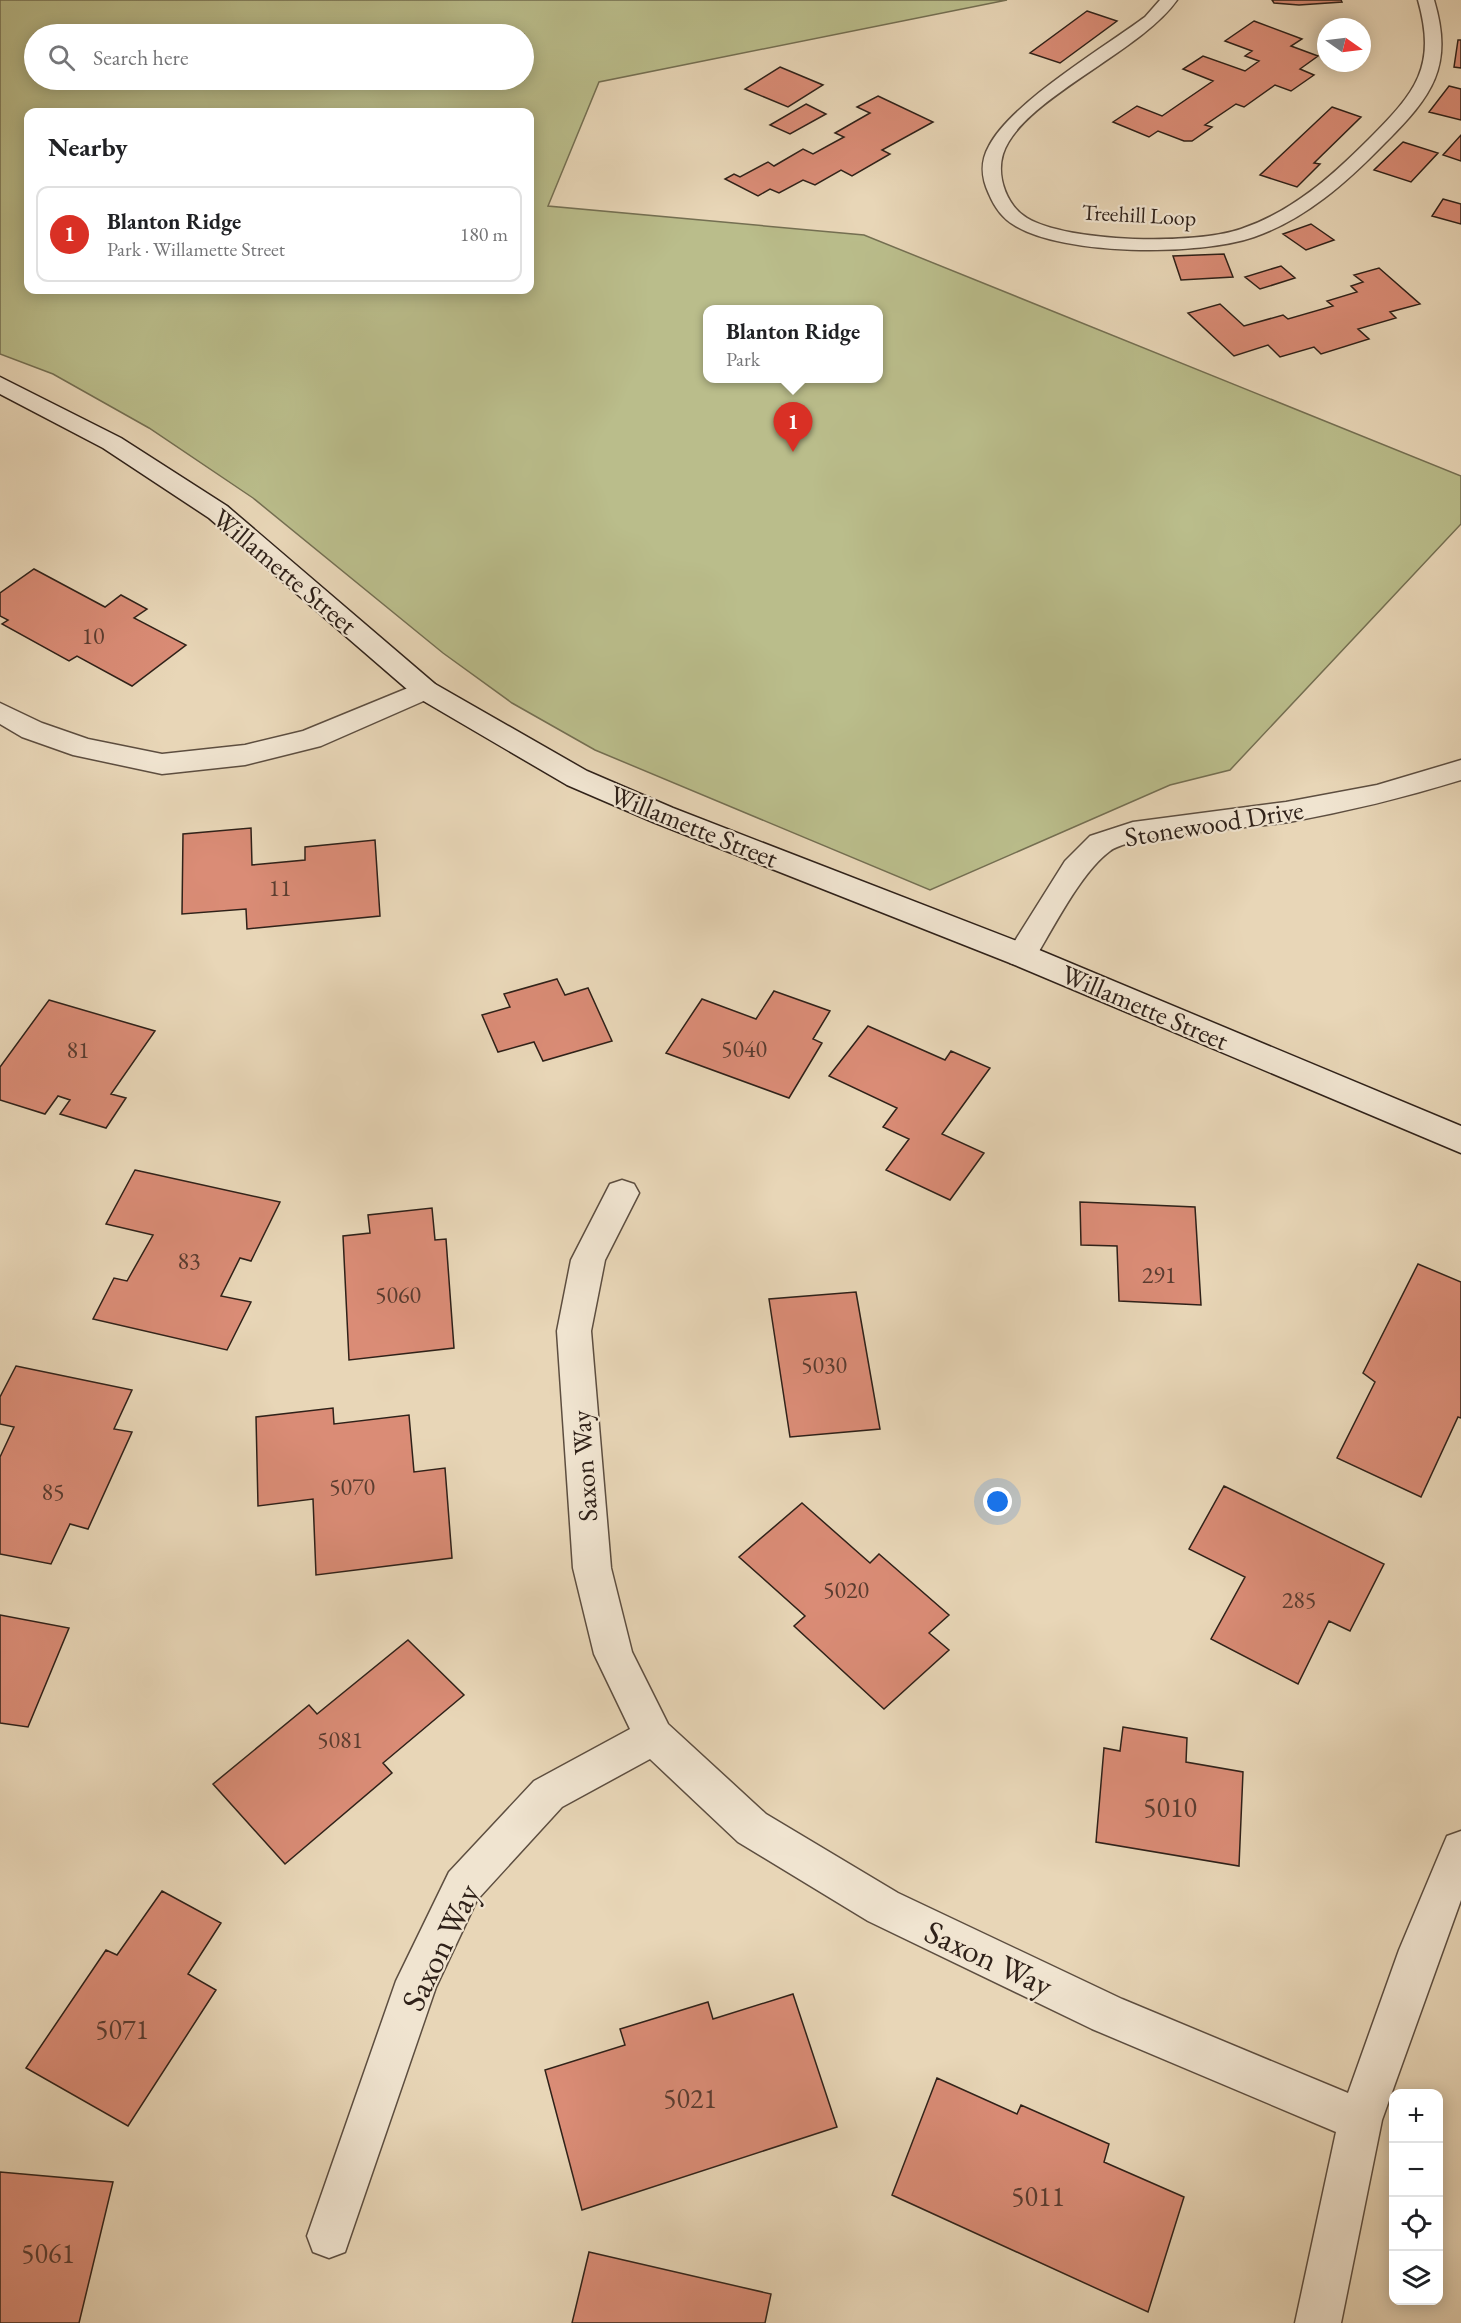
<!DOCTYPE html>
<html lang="en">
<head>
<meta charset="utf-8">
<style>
  :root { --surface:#fff; --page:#f6f6f6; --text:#202124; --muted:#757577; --line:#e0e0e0; --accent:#d93025 }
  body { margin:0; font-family:"EB Garamond",serif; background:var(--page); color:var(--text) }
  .controls { position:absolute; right:18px; bottom:18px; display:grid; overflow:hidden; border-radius:12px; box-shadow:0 3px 15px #0003 }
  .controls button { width:54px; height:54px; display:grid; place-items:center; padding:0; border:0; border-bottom:2px solid var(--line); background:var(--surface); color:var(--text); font:30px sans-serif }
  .compass { position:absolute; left:1317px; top:18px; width:54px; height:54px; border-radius:50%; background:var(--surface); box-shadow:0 3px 15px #0003; rotate:104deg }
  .you { position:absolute; left:998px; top:1502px; width:21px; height:21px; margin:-15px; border:4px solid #fff; border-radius:50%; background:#1a73e8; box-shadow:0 0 0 9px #1a73e833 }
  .badge { display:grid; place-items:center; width:39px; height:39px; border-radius:50%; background:var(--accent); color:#fff; font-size:20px; font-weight:700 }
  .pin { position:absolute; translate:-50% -50px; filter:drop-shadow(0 2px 3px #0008) }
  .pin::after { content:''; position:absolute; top:32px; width:21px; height:18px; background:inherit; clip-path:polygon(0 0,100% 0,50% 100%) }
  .popup { position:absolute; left:703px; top:305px; width:180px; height:78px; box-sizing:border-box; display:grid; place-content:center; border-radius:12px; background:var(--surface); filter:drop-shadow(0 2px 4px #0005); font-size:20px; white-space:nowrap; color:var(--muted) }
  .popup b { font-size:22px; color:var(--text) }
  .popup::after { content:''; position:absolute; left:50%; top:100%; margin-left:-12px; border:12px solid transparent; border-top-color:var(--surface) }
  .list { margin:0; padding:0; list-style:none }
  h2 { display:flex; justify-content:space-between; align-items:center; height:78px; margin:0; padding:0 24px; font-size:26px }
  h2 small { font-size:20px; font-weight:400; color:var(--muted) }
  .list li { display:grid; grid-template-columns:39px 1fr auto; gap:18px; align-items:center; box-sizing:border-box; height:96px; margin:0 12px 12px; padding:0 12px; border:2px solid var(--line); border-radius:12px }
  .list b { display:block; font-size:22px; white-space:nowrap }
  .list p { margin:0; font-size:20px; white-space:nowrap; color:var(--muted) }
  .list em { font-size:20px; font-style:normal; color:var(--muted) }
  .icon { flex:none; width:33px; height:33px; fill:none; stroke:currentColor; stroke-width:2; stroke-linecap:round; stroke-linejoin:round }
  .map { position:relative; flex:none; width:1461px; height:2323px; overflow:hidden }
  .search { position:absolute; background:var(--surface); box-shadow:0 3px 15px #0003; left:24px; top:24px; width:510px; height:66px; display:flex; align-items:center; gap:15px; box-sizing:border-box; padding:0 21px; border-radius:33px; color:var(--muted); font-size:22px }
  .panel { position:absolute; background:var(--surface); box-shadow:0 3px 15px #0003; left:24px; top:108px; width:510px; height:186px; border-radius:12px }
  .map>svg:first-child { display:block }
  .green { fill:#babd8b; stroke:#746f52; stroke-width:1.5; fill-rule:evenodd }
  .building { fill:#da8c76; stroke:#2f2119; stroke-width:1.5 }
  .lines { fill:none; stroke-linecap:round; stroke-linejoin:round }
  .lane-casing { stroke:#5d4e40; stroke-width:3 }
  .street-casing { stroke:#5d4e40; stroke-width:3 }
  .secondary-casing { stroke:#2f2119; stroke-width:3 }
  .lane { fill:#f0e4d0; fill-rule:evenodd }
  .street { fill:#f0e4d0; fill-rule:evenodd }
  .secondary { fill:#f0e4d0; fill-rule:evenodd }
  .labels { text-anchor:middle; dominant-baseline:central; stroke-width:4.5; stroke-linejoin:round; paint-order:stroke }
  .far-street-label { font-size:22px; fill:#2f2119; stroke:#f0e4d0 }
  .number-label { font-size:24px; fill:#5a3c30 }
  .street-label { font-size:27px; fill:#2f2119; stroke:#f0e4d0 }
  .near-number-label { font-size:28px; fill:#5a3c30 }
  .near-street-label { font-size:33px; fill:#2f2119; stroke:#f0e4d0 }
</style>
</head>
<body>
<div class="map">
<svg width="1461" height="2323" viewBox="0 0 1461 2323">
  <rect width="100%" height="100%" fill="#e8d6b7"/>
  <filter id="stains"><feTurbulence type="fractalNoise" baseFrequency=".00333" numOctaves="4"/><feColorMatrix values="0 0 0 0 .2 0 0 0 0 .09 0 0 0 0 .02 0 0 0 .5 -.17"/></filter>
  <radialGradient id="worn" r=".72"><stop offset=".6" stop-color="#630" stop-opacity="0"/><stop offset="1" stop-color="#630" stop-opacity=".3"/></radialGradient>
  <path class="green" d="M0 0H1007L599 82 548 206 864 235 1461 476V524L1230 770 1170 785 930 890 595 750 512 703 443 653 253 498 149 428 53 374 0 354ZM34 34H524V80H34ZM28 112H530V290H28ZM708 310H878V378H708Z"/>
  <path class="building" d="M1272 0H1341L1342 2 1299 5 1274 3Z
    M1087 11 1117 21 1060 63 1030 53Z
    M1254 21 1302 39 1291 46 1318 56 1300 69 1314 75 1291 91 1275 85 1244 107 1236 104 1205 125 1212 127 1192 141H1184L1158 131 1149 137 1113 122 1137 106 1162 116 1213 81 1183 69 1203 56 1245 71 1259 61 1245 56 1252 51 1225 41Z
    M1458 40H1461V68L1454 67Z
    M780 67 823 85 788 107 745 89Z
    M1449 86 1461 89V120L1429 112Z
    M878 96 933 122 882 150 890 154 852 176 841 170 815 185 803 180 779 193 770 189 758 196 725 179 734 174 740 177 768 162 774 166 803 149 813 154 844 137 835 133 870 113 857 107Z
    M806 104 826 114 790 134 770 125Z
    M1332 107 1361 117 1314 163 1320 164 1297 187 1260 175Z
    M1461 135V161L1443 155Z
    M1403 142 1438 153 1411 182 1374 170Z
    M1443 199 1461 204V224L1432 216Z
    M1311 224 1334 240 1306 250 1283 234Z
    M1224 254 1233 277 1181 280 1173 256Z
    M1281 266 1295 278 1260 289 1245 277Z
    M1379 268 1420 304 1390 312 1396 318 1358 329 1369 339 1321 354 1314 347 1280 357 1268 345 1234 356 1188 313 1220 304 1244 326 1283 315 1288 319 1333 306 1327 301 1357 292 1351 286 1363 282 1354 275Z
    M34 569 105 607 121 595 147 609 134 618 186 645 132 686 77 656 69 661 2 624 8 620 0 616V593Z
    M251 828 252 865 305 860V847L375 840 380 916 247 929 246 909 182 914 183 834Z
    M557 979 565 995 588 988 612 1041 543 1061 534 1042 498 1052 482 1015 510 1007 504 994Z
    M774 991 830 1011 813 1039 822 1043 789 1098 666 1053 702 999 756 1019Z
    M49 1000 155 1031 111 1094 126 1098 106 1128 60 1114 70 1100 58 1096 45 1114 0 1100V1067Z
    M868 1026 945 1060 951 1051 990 1068 942 1134 984 1153 950 1200 886 1170 909 1139 883 1127 897 1108 829 1076Z
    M135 1170 280 1202 251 1261 240 1258 221 1296 251 1302 227 1350 93 1319 114 1278 127 1281 153 1235 106 1224Z
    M1080 1202 1195 1207 1201 1305 1119 1301 1117 1246 1081 1245Z
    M432 1208 435 1240 446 1239 454 1348 349 1360 343 1236 370 1233 368 1215Z
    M1418 1264 1461 1282V1418L1458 1417 1421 1497 1337 1458 1375 1382 1363 1373Z
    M856 1292 880 1429 790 1437 769 1299Z
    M16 1366 132 1390 114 1429 132 1432 88 1529 70 1524 51 1564 0 1554V1457L14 1427 0 1424V1397Z
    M333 1408 334 1424 409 1415 414 1472 445 1468 452 1558 316 1575 313 1499 258 1506 256 1417Z
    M1224 1486 1384 1564 1350 1631 1329 1621 1298 1684 1211 1639 1245 1577 1189 1549Z
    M802 1503 870 1563 879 1554 949 1615 929 1633 949 1650 884 1709 794 1626 805 1616 739 1557Z
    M0 1615 69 1628 28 1727 0 1723Z
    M408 1640 464 1695 383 1763 392 1773 285 1864 213 1784 309 1705 317 1714Z
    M1123 1727 1187 1738 1186 1762 1243 1772 1239 1866 1096 1842 1104 1748 1120 1751Z
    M162 1891 221 1923 188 1974 216 1990 128 2126 26 2068 106 1950 117 1955Z
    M793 1994 837 2127 582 2210 545 2070 625 2045 620 2029 708 2002 713 2019Z
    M937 2078 1017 2114 1021 2105 1109 2144 1104 2162 1184 2197 1148 2312 892 2195Z
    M0 2172 113 2182 79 2323H0Z
    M589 2252 771 2294 765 2323H572Z"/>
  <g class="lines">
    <defs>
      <path id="lane" d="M1160 0H1177C1140 53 1020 100 1003 154 996 177 1007 206 1027 218 1069 243 1195 245 1241 229 1292 212 1332 176 1369 139 1416 92 1437 67 1418 0H1434C1454 67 1432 96 1385 143 1347 182 1306 219 1254 237 1199 256 1063 256 1014 225 1002 218 994 206 989 194 981 177 980 162 989 146 1011 103 1103 48 1145 17Z"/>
      <path id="street" d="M425 681 435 684 439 690 435 696 321 746 245 765 162 774 73 755 22 737 0 724V703L42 723 88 739 162 754 245 745 303 731Z
        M1461 760V780C1403 798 1349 811 1289 822 1253 828 1132 834 1110 851 1080 873 1052 931 1032 963L1021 966 1010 963 1006 955 1065 861 1090 836 1133 822 1286 802 1377 785Z
        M622 1180 634 1184 639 1193 605 1260 591 1331 611 1568 632 1652 668 1724 766 1814 898 1893 1122 1999 1348 2093 1399 1950 1441 1850 1447 1836 1461 1831V1900L1382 2120 1341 2323H1295L1336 2132 1092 2029 868 1921 738 1842 650 1759 562 1807 477 1900 436 1987 345 2252 329 2258 313 2252 307 2236 396 1981 449 1872 534 1781 630 1729 594 1654 573 1568 557 1331 571 1260 610 1184Z"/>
      <path id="secondary" d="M0 377 121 438 227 506 435 684 587 771 673 808 1032 947 1461 1126V1153L1010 963 653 822 567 785 415 696 209 518 103 448 0 394Z"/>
    </defs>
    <use href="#lane" class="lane-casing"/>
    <use href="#street" class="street-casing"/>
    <use href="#secondary" class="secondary-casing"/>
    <use href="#lane" class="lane"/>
    <use href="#street" class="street"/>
    <use href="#secondary" class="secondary"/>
  </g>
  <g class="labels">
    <g class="far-street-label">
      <text transform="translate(1139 215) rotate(3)">Treehill Loop</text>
    </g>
    <g class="number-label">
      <text x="93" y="635">10</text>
      <text x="280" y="887">11</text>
      <text x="744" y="1048">5040</text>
      <text x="78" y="1049">81</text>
      <text x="189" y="1260">83</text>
      <text x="1159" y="1274">291</text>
      <text x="398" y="1294">5060</text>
      <text x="824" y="1364">5030</text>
      <text x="352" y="1486">5070</text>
      <text x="53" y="1491">85</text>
      <text x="846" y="1589">5020</text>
      <text x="1299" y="1599">285</text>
      <text x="340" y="1739">5081</text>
    </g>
    <g class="street-label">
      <text transform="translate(285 571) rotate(40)">Willamette Street</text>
      <text transform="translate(1214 823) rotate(-9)">Stonewood Drive</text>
      <text transform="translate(694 826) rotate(22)">Willamette Street</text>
      <text transform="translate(1145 1007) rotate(23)">Willamette Street</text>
      <text transform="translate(584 1466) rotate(-94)">Saxon Way</text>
    </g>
    <g class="near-number-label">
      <text x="1170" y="1807">5010</text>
      <text x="122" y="2029">5071</text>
      <text x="690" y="2098">5021</text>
      <text x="1038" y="2196">5011</text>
      <text x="48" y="2253">5061</text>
    </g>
    <g class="near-street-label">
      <text transform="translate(440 1947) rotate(-64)">Saxon Way</text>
      <text transform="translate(989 1958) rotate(25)">Saxon Way</text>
    </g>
  </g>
  <rect width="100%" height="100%" filter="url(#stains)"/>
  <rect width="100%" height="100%" fill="url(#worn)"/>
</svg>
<div class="controls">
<button>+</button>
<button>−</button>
<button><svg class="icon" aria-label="locate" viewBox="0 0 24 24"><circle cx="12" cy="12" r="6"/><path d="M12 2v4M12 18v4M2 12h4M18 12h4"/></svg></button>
<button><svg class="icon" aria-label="layers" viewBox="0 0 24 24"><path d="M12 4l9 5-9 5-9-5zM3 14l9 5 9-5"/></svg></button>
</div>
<svg class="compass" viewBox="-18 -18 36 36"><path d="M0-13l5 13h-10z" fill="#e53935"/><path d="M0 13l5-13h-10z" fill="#757577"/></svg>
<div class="you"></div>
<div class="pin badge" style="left:793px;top:452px">1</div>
<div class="popup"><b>Blanton Ridge</b>Park</div>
<div class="search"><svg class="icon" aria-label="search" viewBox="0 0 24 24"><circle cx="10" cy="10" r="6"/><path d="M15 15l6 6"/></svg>Search here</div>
<section class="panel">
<h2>Nearby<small></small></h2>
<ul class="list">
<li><span class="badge">1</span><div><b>Blanton Ridge</b><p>Park · Willamette Street</p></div><em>180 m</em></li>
</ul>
</section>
</div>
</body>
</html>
